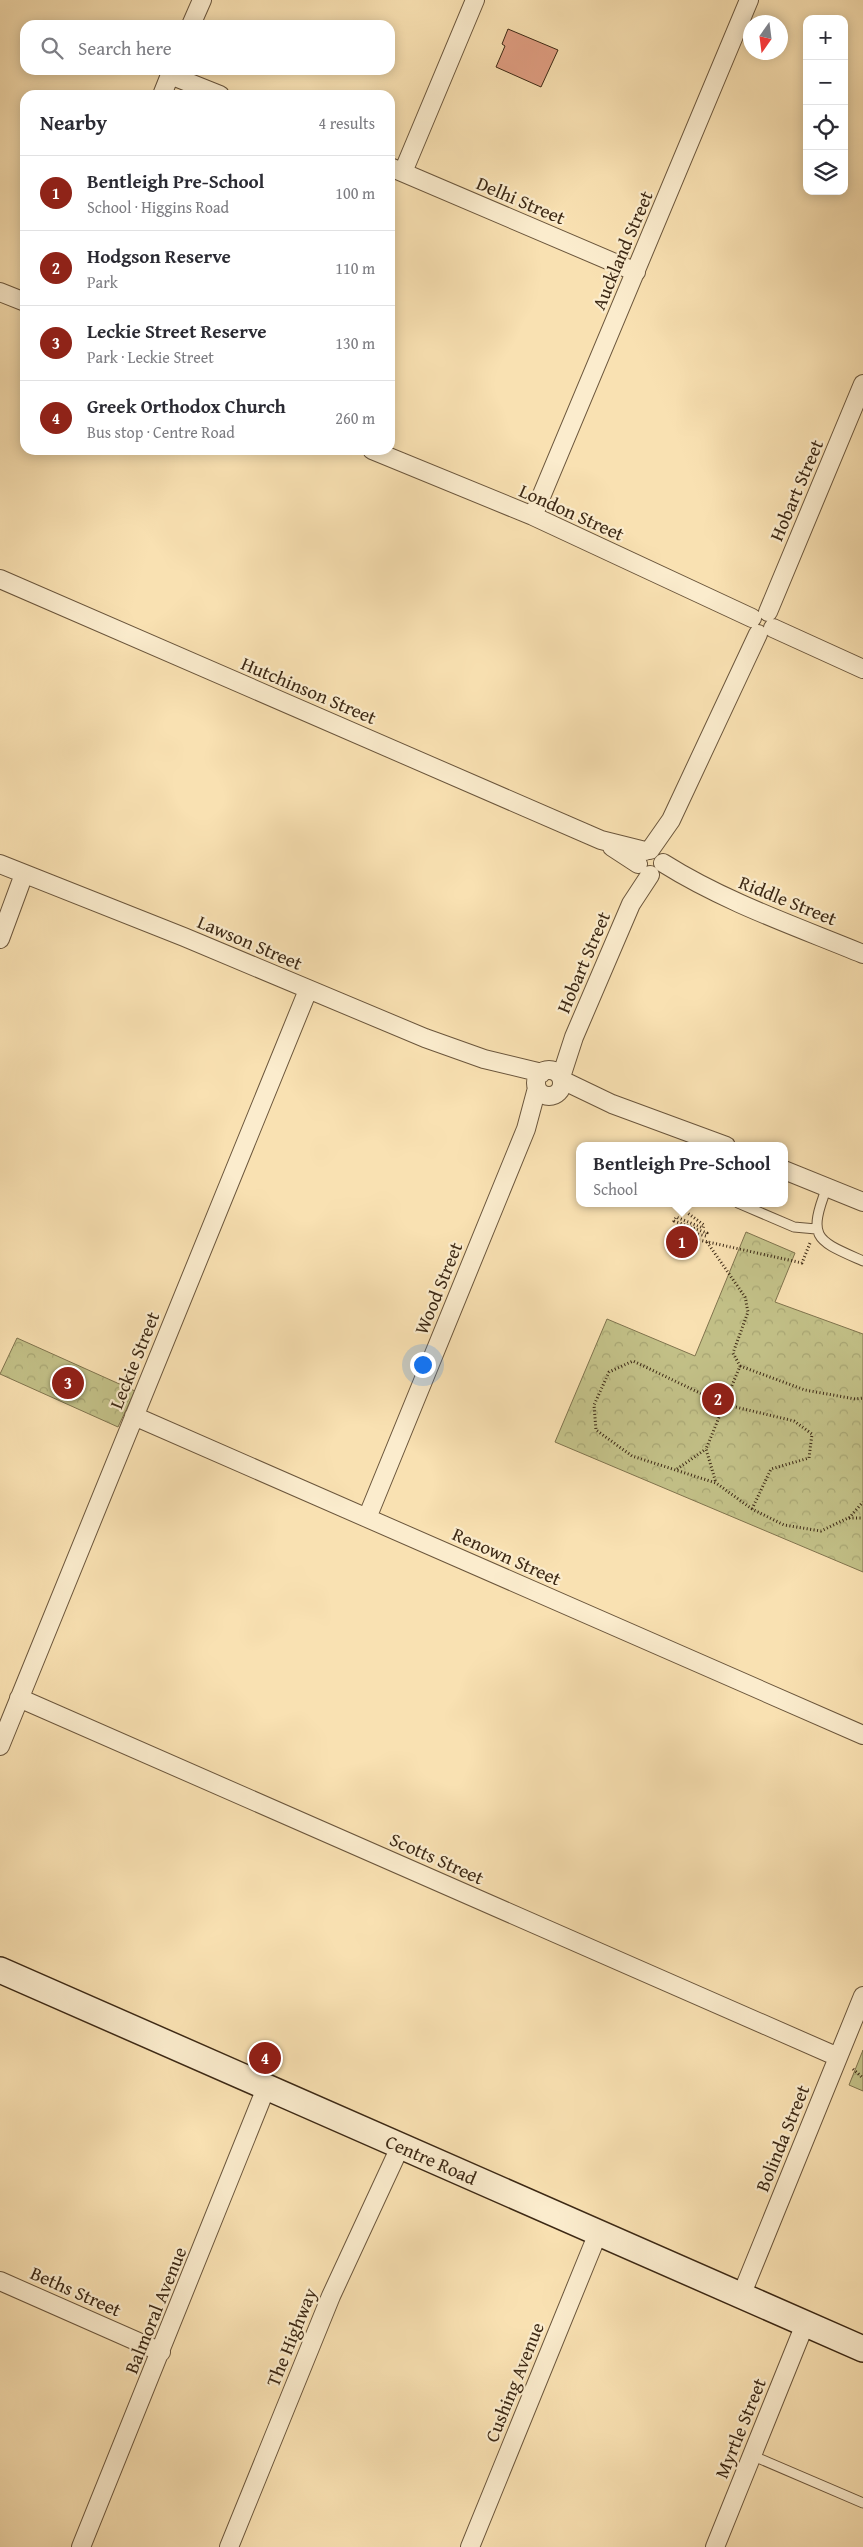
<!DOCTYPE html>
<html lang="en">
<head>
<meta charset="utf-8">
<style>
  :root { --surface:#fff; --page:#f7f7f7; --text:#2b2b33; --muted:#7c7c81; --line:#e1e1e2; --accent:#8f2418 }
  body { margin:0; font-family:"Gentium Book Plus",serif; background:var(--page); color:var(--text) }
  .controls { position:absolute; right:15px; top:15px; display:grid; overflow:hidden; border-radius:10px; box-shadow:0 2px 12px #0003 }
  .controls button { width:45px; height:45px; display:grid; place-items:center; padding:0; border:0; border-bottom:1px solid var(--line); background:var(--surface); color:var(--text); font:25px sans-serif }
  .compass { position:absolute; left:743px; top:15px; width:45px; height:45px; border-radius:50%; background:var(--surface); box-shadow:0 2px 12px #0003; rotate:194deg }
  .you { position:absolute; left:422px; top:1364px; width:18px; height:18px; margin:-12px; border:4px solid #fff; border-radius:50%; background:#1a73e8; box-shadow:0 0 0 8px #1a73e833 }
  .badge { display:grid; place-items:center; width:32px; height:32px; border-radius:50%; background:var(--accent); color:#fff; font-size:16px; font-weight:700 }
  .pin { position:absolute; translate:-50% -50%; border:2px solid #fff; box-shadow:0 1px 5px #0006 }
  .popup { position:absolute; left:576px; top:1142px; width:212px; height:65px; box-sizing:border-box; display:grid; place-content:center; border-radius:10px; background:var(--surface); filter:drop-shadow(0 1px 4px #0005); font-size:16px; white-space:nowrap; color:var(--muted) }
  .popup b { font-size:19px; color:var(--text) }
  .popup::after { content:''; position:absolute; left:50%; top:100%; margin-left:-10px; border:10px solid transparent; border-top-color:var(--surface) }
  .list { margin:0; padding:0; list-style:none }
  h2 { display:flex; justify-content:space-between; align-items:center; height:65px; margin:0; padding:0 20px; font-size:21px }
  h2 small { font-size:16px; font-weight:400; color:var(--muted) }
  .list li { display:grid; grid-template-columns:32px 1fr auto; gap:15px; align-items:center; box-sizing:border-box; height:75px; padding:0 20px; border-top:1px solid var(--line) }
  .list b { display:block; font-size:19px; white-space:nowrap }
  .list p { margin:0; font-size:16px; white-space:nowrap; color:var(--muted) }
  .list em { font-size:16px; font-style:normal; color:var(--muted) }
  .icon { flex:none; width:28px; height:28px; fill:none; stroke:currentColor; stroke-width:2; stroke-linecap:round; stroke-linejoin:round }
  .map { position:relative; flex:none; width:863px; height:2547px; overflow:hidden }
  .search { position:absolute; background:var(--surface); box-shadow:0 2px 12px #0003; left:20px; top:20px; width:375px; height:55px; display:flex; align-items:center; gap:12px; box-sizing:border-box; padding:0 18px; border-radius:15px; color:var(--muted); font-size:19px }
  .panel { position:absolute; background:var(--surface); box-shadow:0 2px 12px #0003; left:20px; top:90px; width:375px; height:365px; border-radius:15px }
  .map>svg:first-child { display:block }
  .park { fill:url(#park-crowns); stroke:#80744e }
  .building { fill:#df9d81; stroke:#3c2814 }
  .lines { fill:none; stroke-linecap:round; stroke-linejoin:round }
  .lane-casing { stroke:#6b563c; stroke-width:11 }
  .street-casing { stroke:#6b563c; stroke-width:20 }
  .secondary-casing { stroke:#3c2814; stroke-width:28 }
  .path { stroke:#3c2814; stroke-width:3; stroke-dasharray:1 2.5; stroke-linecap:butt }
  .lane { stroke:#fbeccd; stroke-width:9 }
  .street { stroke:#fbeccd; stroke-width:18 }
  .secondary { stroke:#fbeccd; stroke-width:25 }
  .labels { text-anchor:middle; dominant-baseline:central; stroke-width:4.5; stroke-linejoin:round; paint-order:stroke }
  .street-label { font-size:19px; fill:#3c2814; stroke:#fbeccd }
</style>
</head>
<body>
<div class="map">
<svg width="863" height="2547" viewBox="0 0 863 2547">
  <defs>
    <pattern id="park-crowns" width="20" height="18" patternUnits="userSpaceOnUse" patternTransform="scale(1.25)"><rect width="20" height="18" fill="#c3c188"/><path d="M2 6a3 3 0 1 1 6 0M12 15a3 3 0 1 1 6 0" fill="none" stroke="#a8a674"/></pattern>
  </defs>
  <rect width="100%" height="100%" fill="#f9e1b2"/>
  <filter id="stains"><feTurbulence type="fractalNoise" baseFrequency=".004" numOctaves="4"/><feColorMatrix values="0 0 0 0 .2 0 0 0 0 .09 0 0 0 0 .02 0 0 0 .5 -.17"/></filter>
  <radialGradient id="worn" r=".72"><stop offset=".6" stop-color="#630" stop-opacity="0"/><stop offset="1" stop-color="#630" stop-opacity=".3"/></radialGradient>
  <path class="park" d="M746 1232 795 1253 775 1302 863 1334V1572L555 1442 607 1319 695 1356Z
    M17 1338 135 1391 118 1427 0 1374Z
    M863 2050V2091L849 2085Z"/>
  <path class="building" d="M508 29 558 50 541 87 496 67 505 46 502 44Z"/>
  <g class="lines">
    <defs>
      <path id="lane" d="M827 1187C807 1239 816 1240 863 1261
        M738 1203 794 1227 816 1229
        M751 2455 863 2503"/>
      <path id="street" d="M191 25 202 0
        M170 75 220 95
        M162 95 172 70
        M390 167 636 272
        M403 172 475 0
        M0 292 25 302
        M372 450 533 516 752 618
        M533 516 749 0
        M0 579 601 840 645 851
        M768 612 863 384
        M773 628 863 669
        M612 847 638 864
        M650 850 671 820 758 634
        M663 863C725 902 795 926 863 954
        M0 864 184 937 425 1038 484 1059 542 1073
        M0 939 24 874
        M536 1083a13 13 0 1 1 26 0a13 13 0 1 1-26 0Z
        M561 1077 574 1037 631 904 650 875
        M562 1080 612 1104 726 1146
        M784 1170 863 1202
        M134 1416 863 1735
        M367 1518 526 1129 537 1088
        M19 1698 838 2057
        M0 1746 308 990
        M0 2281 161 2352
        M741 2296 863 1996
        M81 2547 266 2088
        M229 2547 331 2296 400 2147
        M470 2547 598 2233
        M715 2547 805 2324"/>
      <g id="secondary">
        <path id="s1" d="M0 1970 863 2349"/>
      </g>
    </defs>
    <use href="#lane" class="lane-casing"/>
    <use href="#street" class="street-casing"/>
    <use href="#secondary" class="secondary-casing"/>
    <path class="path" d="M683 1203 682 1209 704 1225 703 1228 676 1217 674 1221 707 1233 706 1236 682 1230 681 1236 802 1263 810 1243
      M707 1242 745 1297 748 1312 733 1353 740 1366 706 1449 716 1483
      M740 1366 805 1390 855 1399 863 1398
      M677 1469 706 1449
      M752 1509 771 1469 809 1458 812 1434 794 1421 723 1404 633 1361 609 1372 594 1405 596 1430 632 1456 716 1483 752 1509 784 1525 821 1531 848 1518H863
      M849 1518 863 1502
      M853 2069 863 2078"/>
    <use href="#lane" class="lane"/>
    <use href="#street" class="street"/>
    <use href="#secondary" class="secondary"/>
  </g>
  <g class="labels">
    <g class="street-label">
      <text transform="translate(521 200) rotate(23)">Delhi Street</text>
      <text transform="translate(622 250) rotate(-67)">Auckland Street</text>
      <text transform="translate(796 490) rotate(-67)">Hobart Street</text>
      <text transform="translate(572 512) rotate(24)">London Street</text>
      <text transform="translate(309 690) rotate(23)">Hutchinson Street</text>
      <text transform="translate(788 900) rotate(22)">Riddle Street</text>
      <text transform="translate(250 942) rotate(23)">Lawson Street</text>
      <text transform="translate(583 962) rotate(-67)">Hobart Street</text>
      <text transform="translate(438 1288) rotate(-68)">Wood Street</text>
      <text transform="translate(134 1360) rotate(-68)">Leckie Street</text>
      <text transform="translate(507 1556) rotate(24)">Renown Street</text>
      <text transform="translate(437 1858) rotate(24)">Scotts Street</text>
      <text transform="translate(782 2138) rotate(-68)">Bolinda Street</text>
      <text stroke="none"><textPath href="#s1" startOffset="471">Centre Road</textPath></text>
      <text transform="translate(76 2291) rotate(24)">Beths Street</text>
      <text transform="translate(155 2310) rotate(-68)">Balmoral Avenue</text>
      <text transform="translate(291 2337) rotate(-68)">The Highway</text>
      <text transform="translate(514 2382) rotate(-68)">Cushing Avenue</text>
      <text transform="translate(740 2428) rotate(-68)">Myrtle Street</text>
    </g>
  </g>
  <rect width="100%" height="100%" filter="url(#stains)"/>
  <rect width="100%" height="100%" fill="url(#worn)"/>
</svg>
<div class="controls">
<button>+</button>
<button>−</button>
<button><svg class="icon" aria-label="locate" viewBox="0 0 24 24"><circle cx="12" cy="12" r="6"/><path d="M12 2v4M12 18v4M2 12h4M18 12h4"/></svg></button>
<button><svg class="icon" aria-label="layers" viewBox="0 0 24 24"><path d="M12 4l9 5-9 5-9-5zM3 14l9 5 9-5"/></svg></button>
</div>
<svg class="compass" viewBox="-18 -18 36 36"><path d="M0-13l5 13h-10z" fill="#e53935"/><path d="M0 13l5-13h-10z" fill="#7c7c81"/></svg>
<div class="you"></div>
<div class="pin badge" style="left:682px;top:1242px">1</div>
<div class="popup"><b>Bentleigh Pre-School</b>School</div>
<div class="pin badge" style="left:718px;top:1399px">2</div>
<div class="pin badge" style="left:68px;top:1383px">3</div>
<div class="pin badge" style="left:265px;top:2058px">4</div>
<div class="search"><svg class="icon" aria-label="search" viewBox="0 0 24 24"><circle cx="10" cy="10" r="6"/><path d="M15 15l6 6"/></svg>Search here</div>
<section class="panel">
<h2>Nearby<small>4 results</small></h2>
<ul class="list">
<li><span class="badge">1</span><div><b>Bentleigh Pre-School</b><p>School · Higgins Road</p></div><em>100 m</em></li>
<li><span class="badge">2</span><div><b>Hodgson Reserve</b><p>Park</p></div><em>110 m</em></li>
<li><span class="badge">3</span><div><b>Leckie Street Reserve</b><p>Park · Leckie Street</p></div><em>130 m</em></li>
<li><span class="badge">4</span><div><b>Greek Orthodox Church</b><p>Bus stop · Centre Road</p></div><em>260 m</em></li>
</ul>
</section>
</div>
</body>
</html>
